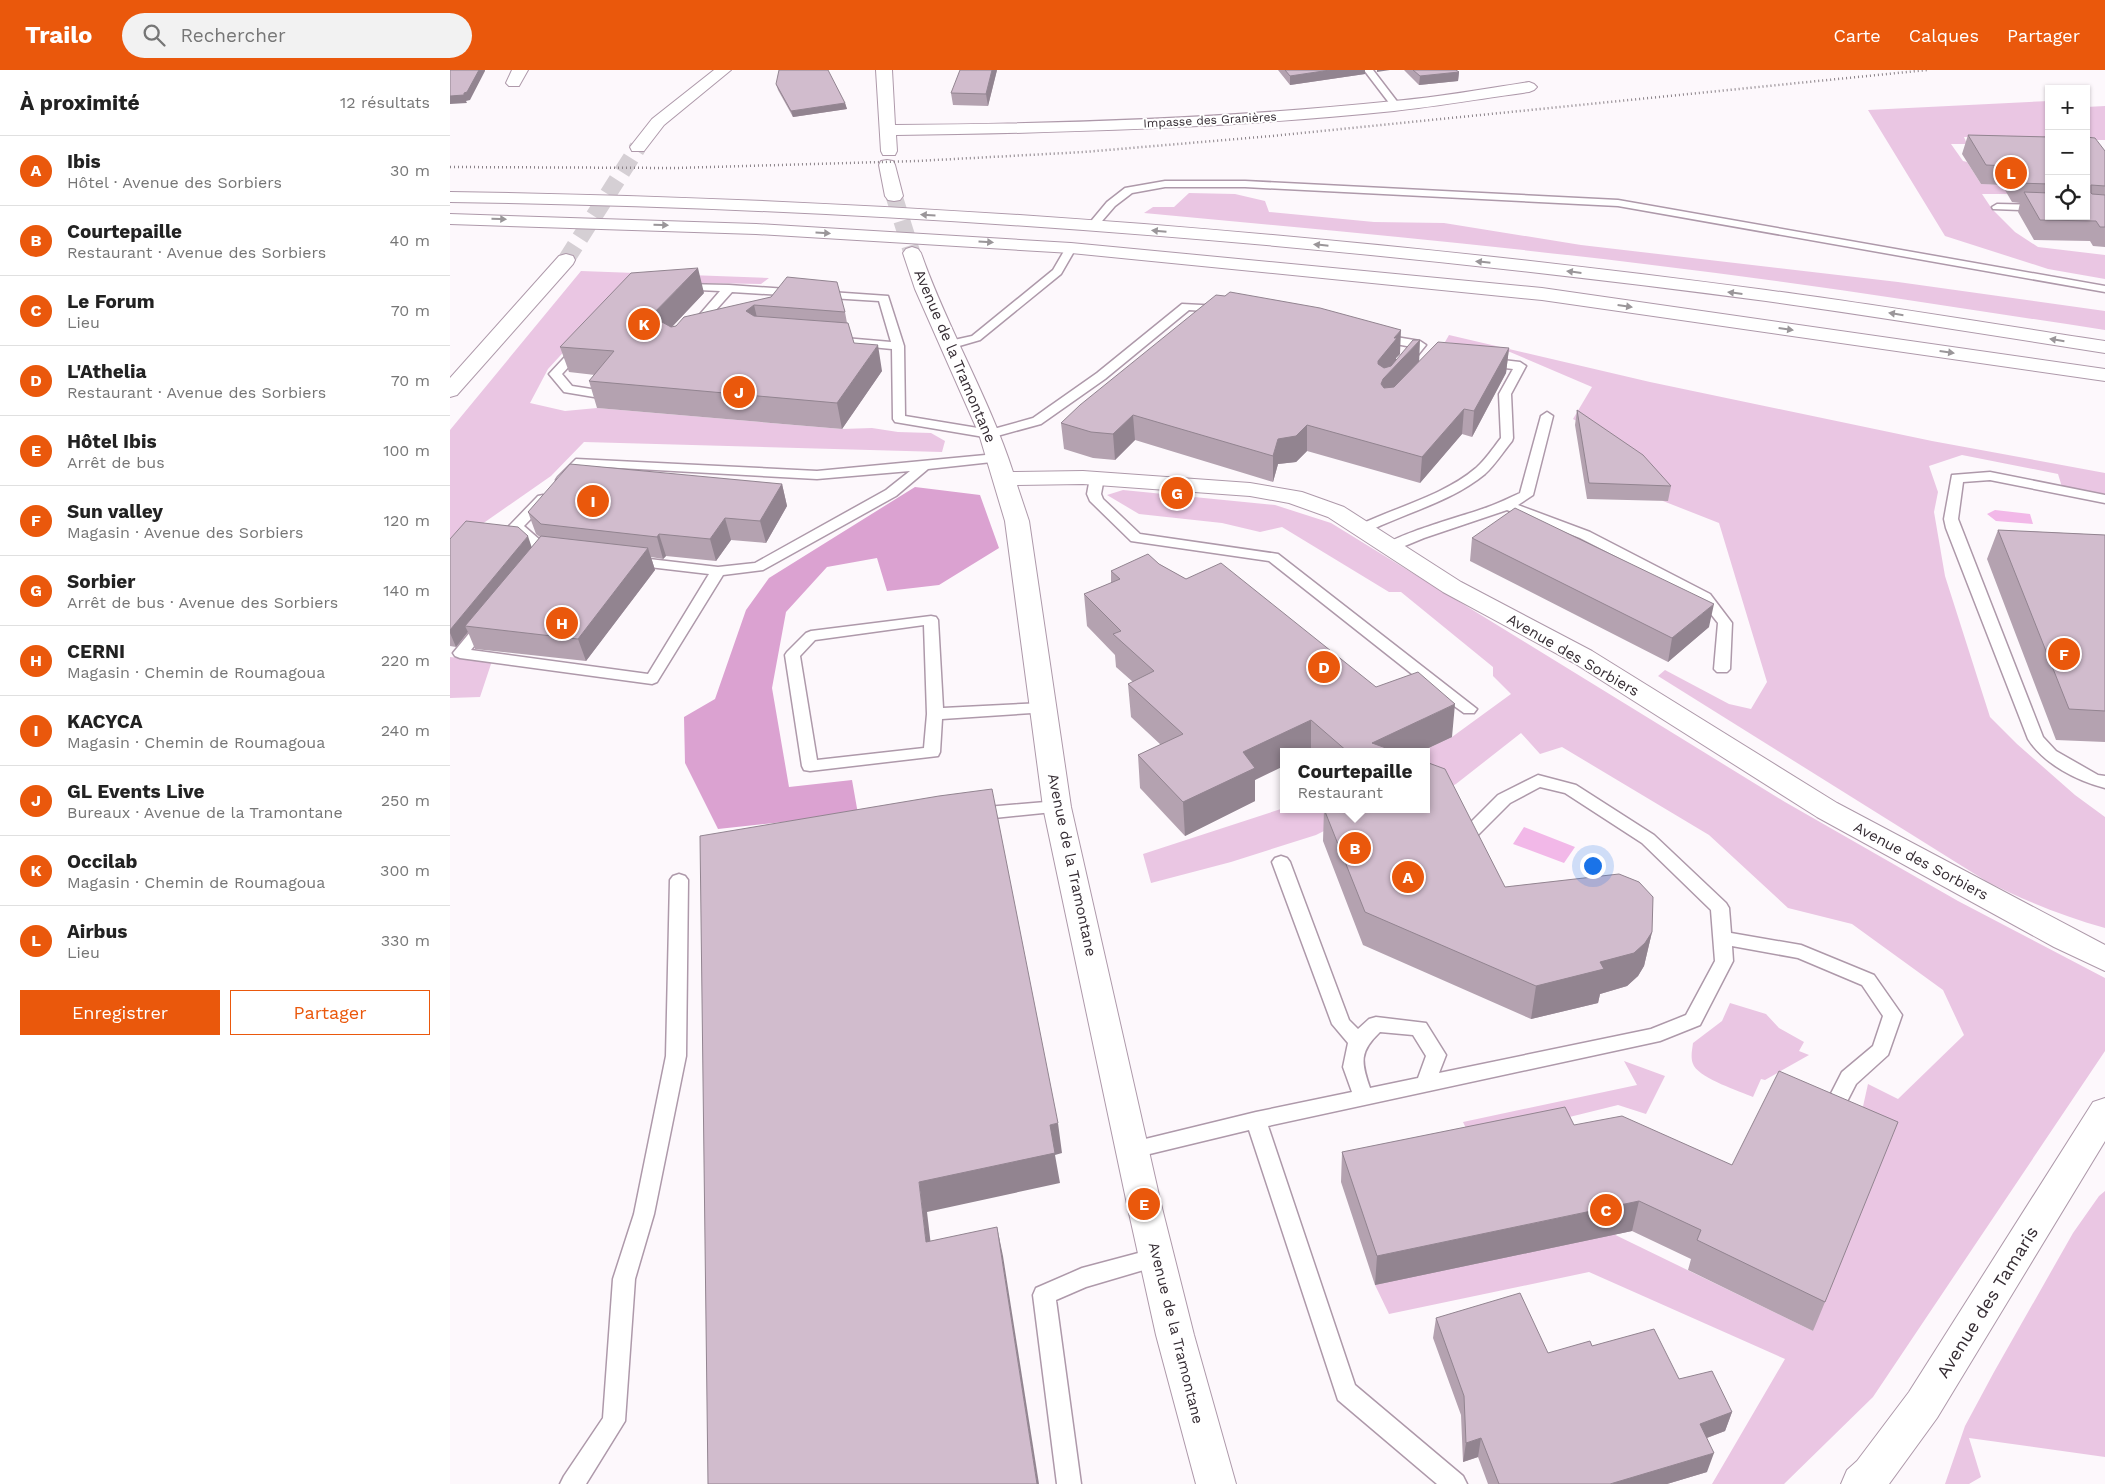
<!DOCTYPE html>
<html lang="fr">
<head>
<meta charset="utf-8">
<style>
  :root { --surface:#fff; --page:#f2f2f2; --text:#222; --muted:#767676; --line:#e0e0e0; --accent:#ea580c }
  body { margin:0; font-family:"Work Sans",sans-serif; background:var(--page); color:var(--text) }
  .controls { position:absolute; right:15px; top:15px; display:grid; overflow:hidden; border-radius:0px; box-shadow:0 1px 4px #0004 }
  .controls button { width:45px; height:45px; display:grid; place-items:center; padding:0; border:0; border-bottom:1px solid var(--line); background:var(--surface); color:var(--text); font:25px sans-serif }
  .you { position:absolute; left:1142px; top:795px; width:18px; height:18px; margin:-12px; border:4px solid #fff; border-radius:50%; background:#1a73e8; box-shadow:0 0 0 8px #1a73e833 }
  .badge { display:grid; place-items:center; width:32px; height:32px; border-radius:50%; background:var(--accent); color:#fff; font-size:16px; font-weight:700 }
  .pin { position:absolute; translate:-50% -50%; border:2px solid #fff; box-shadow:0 1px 5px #0006 }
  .popup { position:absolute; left:830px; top:678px; width:150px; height:65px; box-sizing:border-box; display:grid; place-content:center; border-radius:0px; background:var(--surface); filter:drop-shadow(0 1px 4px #0005); font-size:16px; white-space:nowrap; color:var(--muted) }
  .popup b { font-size:19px; color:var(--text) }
  .popup::after { content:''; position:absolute; left:50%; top:100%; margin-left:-10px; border:10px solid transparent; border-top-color:var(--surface) }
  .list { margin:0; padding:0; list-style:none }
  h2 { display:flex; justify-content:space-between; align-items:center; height:65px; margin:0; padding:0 20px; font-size:21px }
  h2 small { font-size:16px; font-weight:400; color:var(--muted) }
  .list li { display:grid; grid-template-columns:32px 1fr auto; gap:15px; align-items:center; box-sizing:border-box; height:70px; padding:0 20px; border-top:1px solid var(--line) }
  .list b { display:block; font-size:19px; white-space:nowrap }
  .list p { margin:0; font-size:16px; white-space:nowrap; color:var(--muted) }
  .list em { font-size:16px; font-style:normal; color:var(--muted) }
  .actions { display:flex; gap:10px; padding:15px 20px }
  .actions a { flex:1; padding:11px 0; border:1px solid var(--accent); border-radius:0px; text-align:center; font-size:18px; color:var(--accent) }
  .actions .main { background:var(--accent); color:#fff }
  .icon { flex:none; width:28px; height:28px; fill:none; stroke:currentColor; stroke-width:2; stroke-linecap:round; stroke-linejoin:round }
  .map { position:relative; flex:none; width:1655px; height:1414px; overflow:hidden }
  header { display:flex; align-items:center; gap:30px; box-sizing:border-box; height:70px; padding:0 25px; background:var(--accent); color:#fff }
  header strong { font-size:24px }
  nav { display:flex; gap:28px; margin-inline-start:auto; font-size:18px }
  .search { width:350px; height:45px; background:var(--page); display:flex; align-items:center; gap:12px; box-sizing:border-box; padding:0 18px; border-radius:28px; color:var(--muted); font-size:19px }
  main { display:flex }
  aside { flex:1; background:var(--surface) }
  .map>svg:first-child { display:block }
  .green { fill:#eac6e3 }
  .forest { fill:#dba2d1 }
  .water { fill:#f2b8e8 }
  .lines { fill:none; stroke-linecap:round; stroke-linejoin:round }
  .minor-tunnel { stroke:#d5cfd4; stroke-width:17; stroke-dasharray:17 9; stroke-linecap:butt }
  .service-casing { stroke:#ae99aa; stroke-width:3 }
  .minor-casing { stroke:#ae99aa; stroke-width:2 }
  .motorway-casing { stroke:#ae99aa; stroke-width:2 }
  .service { fill:#fff; fill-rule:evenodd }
  .minor { fill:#fff; fill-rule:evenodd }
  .motorway { fill:#fff; fill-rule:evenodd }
  .rail { stroke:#8a8288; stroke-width:2.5; stroke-dasharray:1 3; stroke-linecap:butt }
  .wall { fill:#b4a2b0 }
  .shaded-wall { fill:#928490 }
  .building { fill:#d1bccd; stroke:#928490 }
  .oneway { fill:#9a9699 }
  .labels { text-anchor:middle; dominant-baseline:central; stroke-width:4; stroke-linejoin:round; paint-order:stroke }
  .far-street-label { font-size:12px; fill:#352c33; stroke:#fff }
  .street-label { font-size:15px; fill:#352c33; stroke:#fff }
  .near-street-label { font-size:18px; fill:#352c33; stroke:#fff }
</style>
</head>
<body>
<header>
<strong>Trailo</strong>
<div class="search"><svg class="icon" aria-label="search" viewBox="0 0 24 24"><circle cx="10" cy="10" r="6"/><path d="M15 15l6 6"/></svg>Rechercher</div>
<nav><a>Carte</a><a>Calques</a><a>Partager</a></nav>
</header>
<main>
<aside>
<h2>À proximité<small>12 résultats</small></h2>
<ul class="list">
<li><span class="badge">A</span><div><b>Ibis</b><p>Hôtel · Avenue des Sorbiers</p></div><em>30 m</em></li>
<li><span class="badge">B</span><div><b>Courtepaille</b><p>Restaurant · Avenue des Sorbiers</p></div><em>40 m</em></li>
<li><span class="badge">C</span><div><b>Le Forum</b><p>Lieu</p></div><em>70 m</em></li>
<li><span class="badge">D</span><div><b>L'Athelia</b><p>Restaurant · Avenue des Sorbiers</p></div><em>70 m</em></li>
<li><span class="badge">E</span><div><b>Hôtel Ibis</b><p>Arrêt de bus</p></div><em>100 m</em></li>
<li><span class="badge">F</span><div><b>Sun valley</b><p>Magasin · Avenue des Sorbiers</p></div><em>120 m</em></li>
<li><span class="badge">G</span><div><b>Sorbier</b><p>Arrêt de bus · Avenue des Sorbiers</p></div><em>140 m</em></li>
<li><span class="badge">H</span><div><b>CERNI</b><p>Magasin · Chemin de Roumagoua</p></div><em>220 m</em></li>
<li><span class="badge">I</span><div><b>KACYCA</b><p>Magasin · Chemin de Roumagoua</p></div><em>240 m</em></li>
<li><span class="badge">J</span><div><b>GL Events Live</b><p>Bureaux · Avenue de la Tramontane</p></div><em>250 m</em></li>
<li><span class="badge">K</span><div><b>Occilab</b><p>Magasin · Chemin de Roumagoua</p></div><em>300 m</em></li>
<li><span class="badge">L</span><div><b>Airbus</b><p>Lieu</p></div><em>330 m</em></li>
</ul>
<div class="actions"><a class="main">Enregistrer</a><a>Partager</a></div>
</aside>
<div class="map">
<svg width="1655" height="1414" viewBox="0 0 1655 1414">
  <rect width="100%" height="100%" fill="#fdf8fc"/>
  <path class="green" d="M1599 31V69L1514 67 1517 74H1501L1513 91 1517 92 1531 114 1570 115 1576 124H1532L1542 139 1565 162 1588 177 1655 185V209L1598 199 1495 166 1418 40Z
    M1655 36V70H1636V37Z
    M739 123 785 124 815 131 819 142 924 152 994 153 1131 175 1448 212 1655 241V260C1504 237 1354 213 1202 195 1033 174 864 159 694 143L703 137H724Z
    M131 201 319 208 311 214 195 212 164 227 98 299 80 333 115 341 147 338 392 359 422 358 448 362 481 363 495 371 492 382 134 372 101 406 12 468 0 481V360Z
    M999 265 1200 312 1482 371 1655 403V425L1612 417 1608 404 1512 385 1479 396 1488 422 1484 442 1495 506 1540 647 1567 674 1625 725 1655 747V858C1613 846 1575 831 1536 811L1208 606 1215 600 1279 634 1301 639 1317 612 1269 453 1213 431 1175 376 1123 349 1142 317 1060 282 995 272Z
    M673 420 825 435 881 453 1335 732 1508 831 1655 908V981L1423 1327 1334 1414H1262L1335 1289 1139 1202 939 1244 925 1215 1151 1158 1363 1261 1418 1014 1448 1029 1514 965 1493 920 1402 854 1338 838 1259 765 1112 677 1090 684 1071 663 1006 714 976 730V682H970L1002 667 1061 624 1043 606V597L951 522H939L832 457 810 462 772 453 689 444 657 425Z
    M0 587 42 591 30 627 0 628Z
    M834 738V739H943L884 756 866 765 781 792 701 813 693 784Z
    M1280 933 1316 944 1329 958 1354 972 1349 981 1359 985 1315 1010 1311 1009 1303 1027C1289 1021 1252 1009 1244 996 1240 989 1242 981 1243 973L1272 951Z
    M1174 991 1215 1006 1196 1044 1168 1035 1022 1071 1013 1052 1187 1015Z
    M1655 1121V1387L1519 1368 1531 1407 1519 1414H1495L1515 1356 1544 1302 1623 1163 1649 1126Z"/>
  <path class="forest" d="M465 417 530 425 549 478 489 515 437 521 427 488 377 497 336 542 322 618 339 717 402 710 408 744 268 759 235 693 234 647 265 629 296 540 319 508Z"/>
  <path class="water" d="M1545 440 1580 444 1583 454 1546 451 1537 444Z
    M1074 757 1125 777 1114 793 1063 774Z"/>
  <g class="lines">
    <path class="minor-tunnel" d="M444 126 462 183
      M116 190 188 77"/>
    <defs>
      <path id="service" d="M914 0H923L949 34V38H943Z
        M715 111H795L1168 130 1655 216V222L1168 136 795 117H715L682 123 665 136 646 158 642 159 637 156 657 132 675 118Z
        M1547 134 1599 135V141L1543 139 1542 137Z
        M621 175 626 178 611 204 530 270 499 279 495 278 493 275 495 272 522 266 603 200 617 176Z
        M231 214 279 215 438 226 454 276 455 346 540 360 583 348 647 303 732 234 771 236 777 239 771 242 739 240 655 309 591 354 540 368 445 352 443 349 442 279 379 273 377 271 379 269 383 267 441 272 429 231 282 222 248 260 244 261 238 258 270 221 227 219 225 217 227 215Z
        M928 264 970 271 976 275 959 296 955 297 949 293 962 277 924 270 922 268Z
        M130 274 136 278 112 304 122 316 154 321 156 324 154 327 150 328 114 322 99 304 126 275Z
        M1035 288 1070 292 1076 296 1061 324 1063 368 1062 371C1053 382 1045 395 1035 404 1001 432 955 443 917 462H907L905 459 907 456C946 437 993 426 1026 398 1036 389 1043 378 1051 368L1049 324 1063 299 1031 295 1029 292Z
        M1097 342 1103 346 1083 425 1068 435 1140 462 1260 524 1282 553 1280 599 1277 602H1267L1264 599 1268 553 1250 530 1130 468 1057 440 974 468 945 480H935L933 477C942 465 1020 444 1038 437 1049 433 1059 428 1070 423L1091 346Z
        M546 384 551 385 552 388 551 391 478 399 446 426 313 500 273 505 207 612 202 614 10 588 5 586 3 583 30 550H40L42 553 21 580 198 604 259 504 182 495 175 491 177 488 182 487 268 497 305 493 436 420 460 401 367 409 134 396 118 413H108L106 410 108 407 126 389 367 401Z
        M1540 402 1655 425V433L1540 410 1513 412 1508 449 1593 667 1606 681 1648 705 1655 706V718C1627 711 1594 694 1578 669L1496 458 1494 449 1502 405Z
        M647 404 654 408 651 424 653 429 690 464 828 484 1027 639 1024 643H1014L986 623 819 491 681 471 640 431 637 424 640 408Z
        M93 425 100 429 74 456 98 477 108 479 110 482 108 485C89 490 70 470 59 456L88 426Z
        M481 546 486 547 488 550 493 638 593 633 598 634 601 638 598 642 492 649 490 682 488 686 360 701 354 700 352 696 335 585 337 582 356 563 361 561ZM474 555 477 644 474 678 367 690 350 586 365 570Z
        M1088 705 1126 715 1204 765 1276 833 1279 838 1281 863 1351 875 1424 905 1452 945 1438 985 1406 1014 1387 1051 1380 1053 1373 1051 1370 1045 1392 1002 1423 976 1433 946 1412 915 1348 888 1282 876 1283 891 1250 955 1210 971 818 1056 905 1315 1013 1406 1017 1414H987L888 1330 799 1060 683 1088 676 1086 673 1080 676 1074 683 1072 806 1042 902 1022 893 997 898 973 882 954 822 792 825 788 831 786 837 788 840 792 899 950 908 959 919 949 926 947 976 953 996 985 989 1003 1201 959 1236 945 1265 891 1261 840 1192 773 1115 723 1090 717 1060 733 1027 766 1021 768 1015 766 1013 762 1015 758 1048 725ZM930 962 963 965 976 986 968 1008 920 1018C911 992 909 982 930 962Z
        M607 731 613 733 615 737 613 741 525 750 519 748 517 744 519 740 525 738Z
        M229 804 235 806 238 810 236 986 204 1144 185 1209 175 1351 136 1414H110L114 1406 153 1348 163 1209 184 1144 216 986 220 810 223 806Z
        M707 1178 714 1180 718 1187 714 1194 636 1217 606 1230 631 1414H607L583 1225 586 1218 632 1198Z"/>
      <path id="minor" d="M62 0H78L69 16H59L56 13Z
        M264 0H281L214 55 194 81H182L180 77 202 49Z
        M426 0H442L445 55C612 54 779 48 944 31 989 27 1034 19 1079 12L1084 14 1087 17 1084 20 1079 22C1034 28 989 36 944 41 779 58 612 63 446 65L447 81 445 85H433L431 81Z
        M437 90 443 91 445 95 453 126 450 130 444 131 438 130 435 126 429 95 431 91Z
        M462 177 468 179 471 183C497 258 539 327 563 402L633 401 800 413 852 422 894 437 1011 512 1142 581 1387 733 1655 875V901L1604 877 1367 747 1124 593 993 522 878 447 839 433 800 426 633 414 567 415 579 451 621 737 711 1134 744 1265 786 1414H746L706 1265 677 1134 593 737 555 451 529 364 465 219 453 183 456 179Z
        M116 184 123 186 125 190 123 194 7 325 0 327V308L109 186Z
        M1655 1028V1071L1487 1348 1439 1414H1391L1397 1400 1407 1391 1459 1322 1643 1032Z"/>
      <path id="motorway" d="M0 122C440 128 880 162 1316 220 1429 235 1542 254 1655 271V283C1542 265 1429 247 1316 231 880 173 440 138 0 132Z
        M0 144 306 154 621 173 1092 218 1655 299V311L1092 230 621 183 306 164 0 154Z"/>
    </defs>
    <use href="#service" class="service-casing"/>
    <use href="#minor" class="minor-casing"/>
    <use href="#motorway" class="motorway-casing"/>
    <use href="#service" class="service"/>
    <use href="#minor" class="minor"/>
    <use href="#motorway" class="motorway"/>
    <path class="rail" d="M0 97 226 98 467 91 634 82 822 66 1477 0"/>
  </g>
  <path class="wall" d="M547 0 538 36 503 35 501 23Z
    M828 0H915V4L840 15Z
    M954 0H1006L1009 2 1008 11 969 15Z
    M326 14 395 33 397 39 343 47 328 20Z
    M1518 65 1599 67V146L1636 67 1655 81V177L1643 176 1640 171 1584 170 1568 142 1570 133 1562 132 1552 115 1531 114 1512 84Z
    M254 223 222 257 321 227 395 242 397 253 404 273 432 301 392 359 147 338 139 311 145 305 119 302 110 277Z
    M1059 278 1056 303 1022 367 1012 364 970 413 857 381 846 392 828 394 823 412 685 370 665 390 643 388 614 379 611 353 950 284 946 288V290L969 291Z
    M1127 340 1221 416 1218 431 1137 429 1125 355Z
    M332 414 337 436 316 473 281 470 266 491 216 486 213 489 201 487 205 500 136 591 25 579 18 562 6 577 0 576V469L82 477 90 467 86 464 78 442Z
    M1548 460 1655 465V672L1606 670 1537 489Z
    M1022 468 1259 557 1218 592 1020 491Z
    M709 494 926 617 1002 667 970 682H834L805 710V731L735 766 690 718 688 685 711 675 681 647 678 614 683 612 666 597 665 585 637 556 634 524 661 513V501Z
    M874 739H976L1055 817 1202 862 1194 896 1188 906 1177 916 1150 924 1148 933 1081 949 913 875 873 771Z
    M1124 1055 1375 1232 1363 1261 1238 1200 1241 1189 1182 1161 925 1215 891 1112 892 1082Z
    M986 1248 1098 1283 1142 1276 1282 1342 1275 1361 1257 1368V1402L1217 1414H1038L1028 1387 1013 1392 1011 1345 983 1268Z"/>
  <path class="shaded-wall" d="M28 0H35V1L20 30 16 31 17 33 0 34V26L14 23Z
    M542 0H547L538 36 536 24Z
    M880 0H915V4L840 15V6Z
    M927 0H940L927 2Z
    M1009 2 1008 11 969 15 970 6Z
    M395 33 397 39 343 47 341 41Z
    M248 198 254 223 198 282 190 257Z
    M304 235 310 260 296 241Z
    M951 260 950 284 946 288V293L927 316 928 291 944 268Z
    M970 270 969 295 929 339 931 314 933 309Z
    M428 275 432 301 392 359 387 333Z
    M1059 278 1056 303 1022 367 1024 341Z
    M1014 339 1012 364 970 413 972 387Z
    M683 345 685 370 665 390 663 364Z
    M857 355V381L846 392 828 394 823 412V386L828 369Z
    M332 414 337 436 316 473 310 451Z
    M275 448 281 470 266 491 260 469Z
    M209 464 216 486 213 489 207 467Z
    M78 466 83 481 15 556 18 562 6 577 0 563V560Z
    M198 478 205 500 136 591 128 569Z
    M1264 534 1259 557 1218 592 1222 568Z
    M1005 634 1002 667 970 682H921L922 673Z
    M861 650V682H834V696L805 710V731L735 766 733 732 793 682Z
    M1202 862 1194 896 1188 906 1177 916 1150 924 1148 933 1081 949 1086 916 1150 892Z
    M608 1053 612 1083 605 1085 610 1113 477 1142 484 1201 476 1172 469 1112 600 1055Z
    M1189 1131 1182 1161 925 1215 927 1186Z
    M547 1157 553 1186 589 1414H587Z
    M1282 1342 1275 1361 1243 1373 1250 1354Z
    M1031 1368 1028 1387 1013 1392 1016 1373Z
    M1264 1383 1257 1402 1217 1414H1160Z"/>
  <path class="building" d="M0 0H29L17 22 14 23V25L0 26Z
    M329 0H378L395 33 341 41 326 14Z
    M510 0H542L536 24 501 23Z
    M835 0H880L840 6Z
    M963 0H1006L1009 2 970 6Z
    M1518 65 1599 67V114L1568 113 1558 96 1536 95Z
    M1636 67 1645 68 1655 81V116L1641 115V123L1642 124 1655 125V157H1650L1646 151 1590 150 1574 122 1599 123V146H1636Z
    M248 198 190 257 212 252 221 257 226 256 234 247 321 227 337 207 387 212 395 242 304 235 296 241 304 246 398 253 404 273 428 275 387 333 139 311 164 281 110 277 181 203Z
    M780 222 870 238 951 260 944 268H947L928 291V294L934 298 941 296 963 270H970L933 309 931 314 934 318 944 317 988 272 1059 278 1024 341 1014 339 972 387 857 355 846 366 828 369 823 386 683 345 663 364 641 362 611 353 630 335 766 225 775 226Z
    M1127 340 1193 385 1221 416 1139 413Z
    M120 394 332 414 310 451 275 448 260 469 209 464 207 467 91 454 78 442Z
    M1065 438 1264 534 1222 568 1022 468Z
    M16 451 68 457 78 466 0 560V469Z
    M1548 460 1655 465V641L1619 639Z
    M91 466 198 478 128 569 15 556Z
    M698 484 709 494 736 509 771 493 926 617 968 602 1005 634 922 673 947 682H898L861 650 793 682 805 698 733 732 688 685 733 664 678 614 704 601 663 564 671 561 634 524 670 509 661 501Z
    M976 692 995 699 1055 817 1169 804 1189 812 1203 827 1202 862 1195 873 1184 883 1150 892 1154 899 1086 916 915 842 874 739H976Z
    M542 719 608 1053 600 1055 605 1083 469 1112 476 1172 547 1157 587 1414H258L250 766 489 726Z
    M1329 1001 1448 1052 1375 1232 1247 1170 1251 1160 1189 1131 927 1186 892 1082 1115 1037 1124 1055 1172 1046 1282 1095Z
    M1070 1223 1098 1283 1140 1271 1142 1276 1204 1259 1229 1309 1262 1301 1282 1342 1250 1354 1264 1383 1160 1414H1049L1031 1368 1016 1373 1014 1326 986 1248Z"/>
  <defs><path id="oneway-solid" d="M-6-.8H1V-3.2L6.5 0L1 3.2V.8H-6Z" transform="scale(1.25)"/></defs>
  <g class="oneway">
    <use href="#oneway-solid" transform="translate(478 145) rotate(-177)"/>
    <use href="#oneway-solid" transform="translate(49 149) rotate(1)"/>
    <use href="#oneway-solid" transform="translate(211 155) rotate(2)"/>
    <use href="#oneway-solid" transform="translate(709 161) rotate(-175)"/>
    <use href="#oneway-solid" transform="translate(373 163) rotate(3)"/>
    <use href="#oneway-solid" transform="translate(536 172) rotate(4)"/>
    <use href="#oneway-solid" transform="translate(871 175) rotate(-174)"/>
    <use href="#oneway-solid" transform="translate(1033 192) rotate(-174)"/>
    <use href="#oneway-solid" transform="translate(1124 202) rotate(-173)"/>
    <use href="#oneway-solid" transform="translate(1285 223) rotate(-173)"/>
    <use href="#oneway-solid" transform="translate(1175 236) rotate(8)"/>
    <use href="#oneway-solid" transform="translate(1446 244) rotate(-171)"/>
    <use href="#oneway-solid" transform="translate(1336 259) rotate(8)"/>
    <use href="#oneway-solid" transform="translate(1607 270) rotate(-171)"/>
    <use href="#oneway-solid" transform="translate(1497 282) rotate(8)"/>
  </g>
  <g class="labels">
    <g class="far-street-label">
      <text transform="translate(760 50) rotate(-3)">Impasse des Granières</text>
    </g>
    <g class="street-label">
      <text transform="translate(505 286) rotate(67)">Avenue de la Tramontane</text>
      <text transform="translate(1123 585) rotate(30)">Avenue des Sorbiers</text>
      <text transform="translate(1471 791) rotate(28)">Avenue des Sorbiers</text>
      <text transform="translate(622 795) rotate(78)">Avenue de la Tramontane</text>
      <text transform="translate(726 1263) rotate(76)">Avenue de la Tramontane</text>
    </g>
    <g class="near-street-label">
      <text transform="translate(1537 1232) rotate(-58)">Avenue des Tamaris</text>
    </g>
  </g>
</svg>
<div class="controls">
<button>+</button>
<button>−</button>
<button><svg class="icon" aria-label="locate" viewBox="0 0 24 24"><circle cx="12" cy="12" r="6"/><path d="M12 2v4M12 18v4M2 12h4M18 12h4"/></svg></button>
</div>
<div class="you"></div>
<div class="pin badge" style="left:958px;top:807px">A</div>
<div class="pin badge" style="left:905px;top:778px">B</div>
<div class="popup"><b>Courtepaille</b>Restaurant</div>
<div class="pin badge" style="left:1156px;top:1140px">C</div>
<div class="pin badge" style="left:874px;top:597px">D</div>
<div class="pin badge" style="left:694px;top:1134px">E</div>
<div class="pin badge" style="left:1614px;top:584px">F</div>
<div class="pin badge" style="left:727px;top:423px">G</div>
<div class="pin badge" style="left:112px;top:553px">H</div>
<div class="pin badge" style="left:143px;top:431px">I</div>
<div class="pin badge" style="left:289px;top:322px">J</div>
<div class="pin badge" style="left:194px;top:254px">K</div>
<div class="pin badge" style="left:1561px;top:103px">L</div>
</div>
</main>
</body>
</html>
